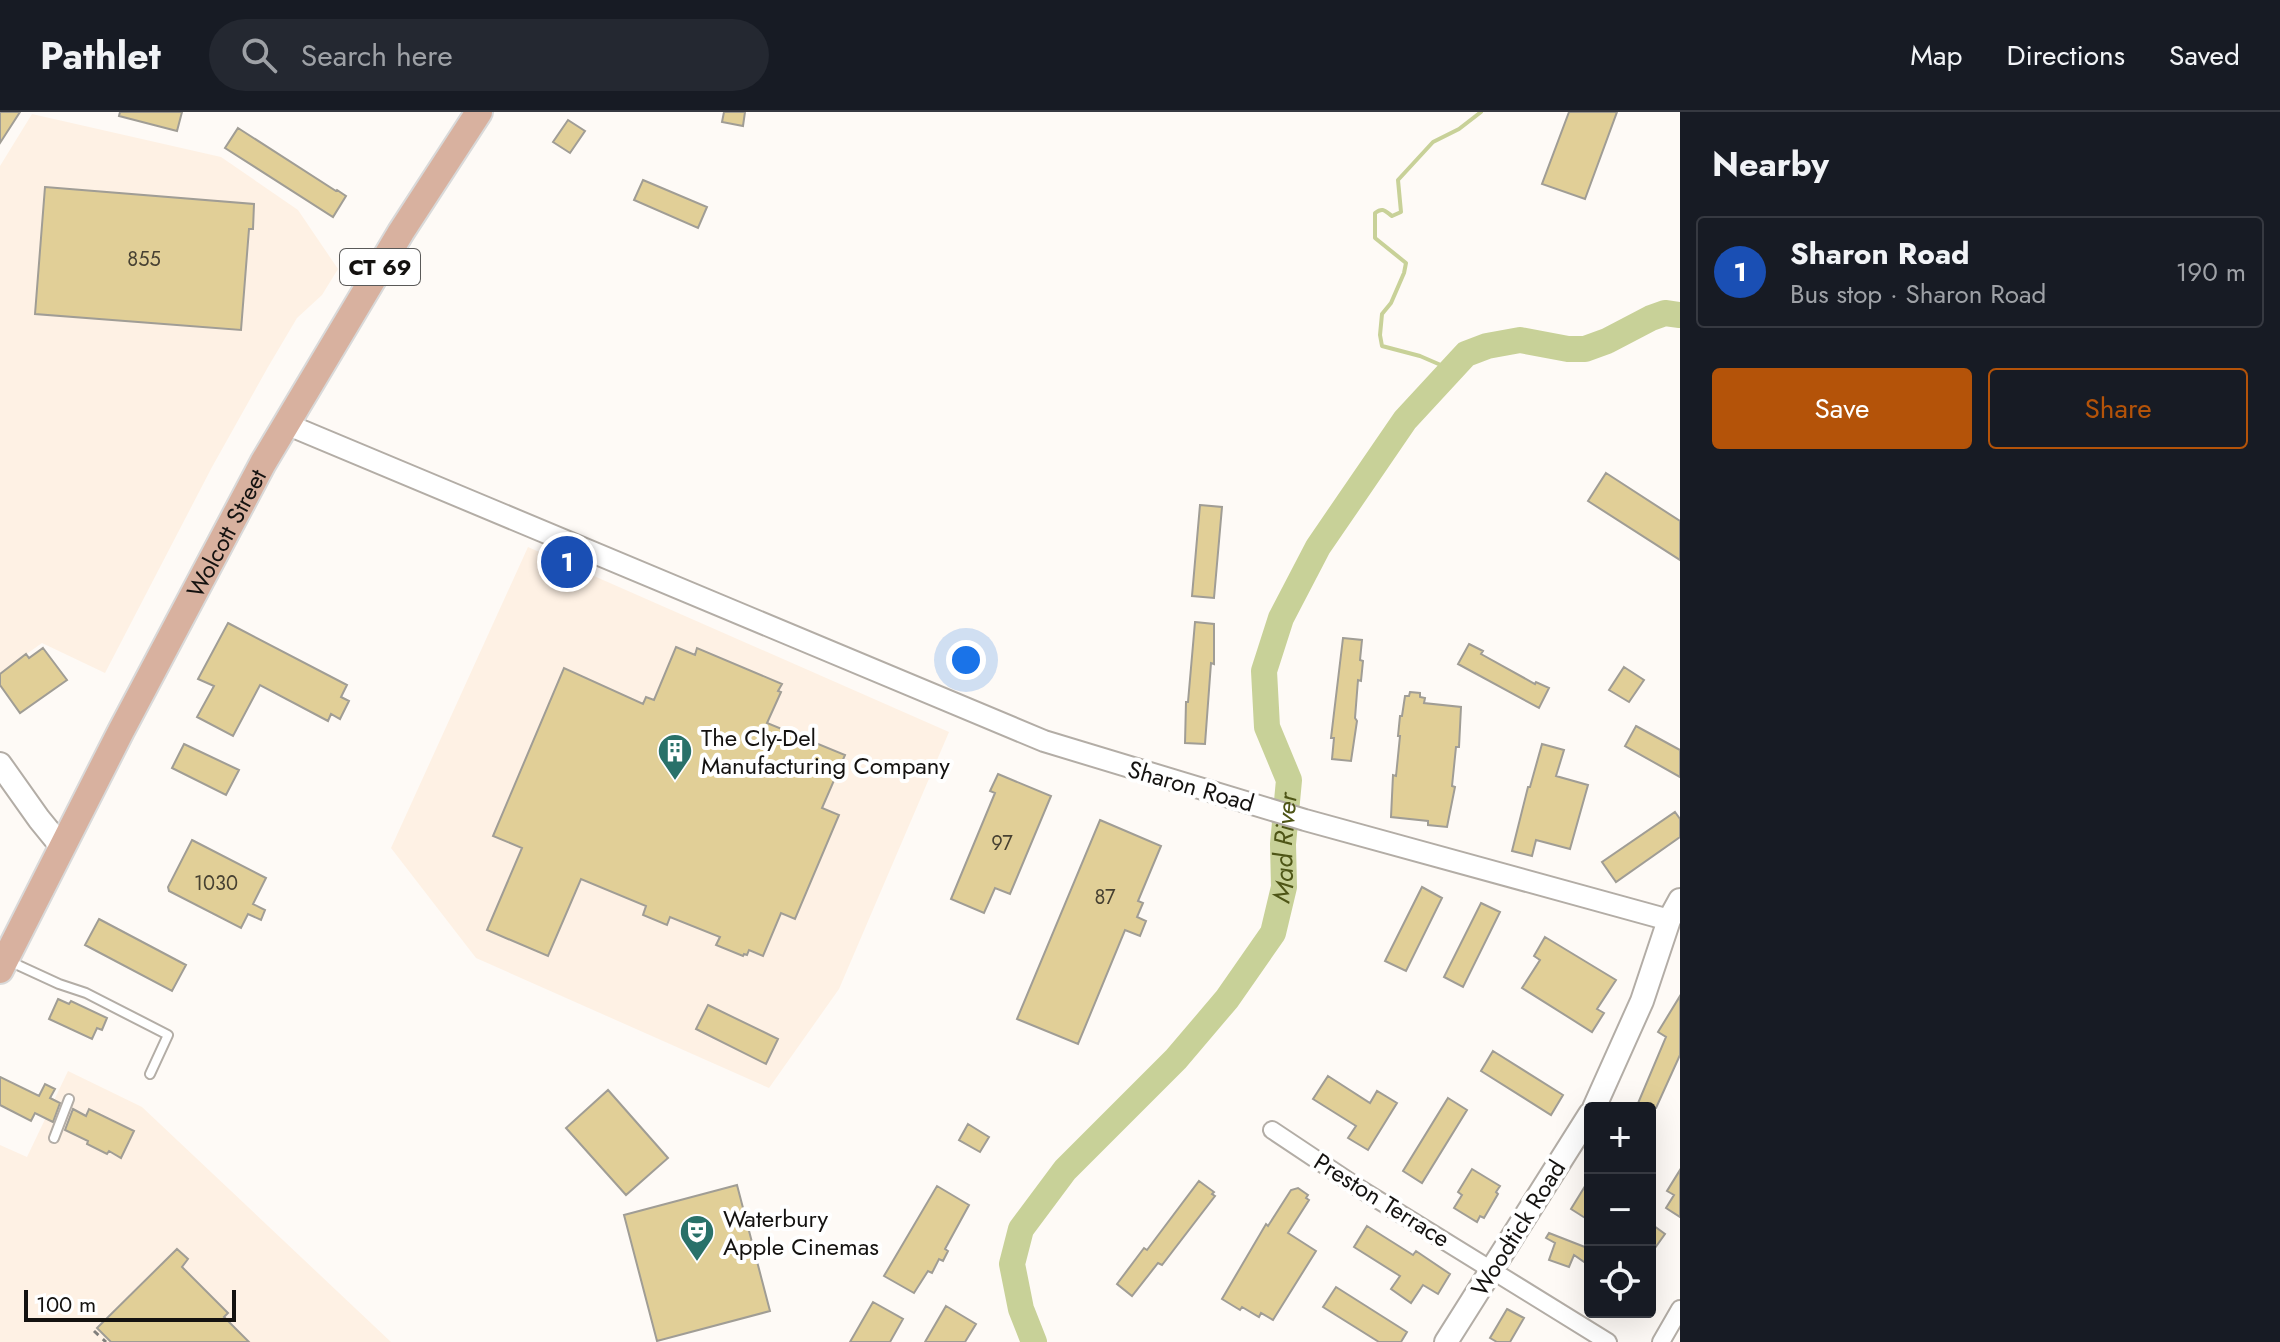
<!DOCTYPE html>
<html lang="en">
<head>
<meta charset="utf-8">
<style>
  :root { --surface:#171b24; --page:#242831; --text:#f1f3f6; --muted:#9ea1a6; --line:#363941; --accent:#b45309 }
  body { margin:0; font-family:Jost,sans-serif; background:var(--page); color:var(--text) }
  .controls { position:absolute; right:24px; bottom:24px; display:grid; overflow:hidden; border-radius:8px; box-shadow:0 8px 32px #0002 }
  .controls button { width:72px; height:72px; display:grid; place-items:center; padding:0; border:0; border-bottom:2px solid var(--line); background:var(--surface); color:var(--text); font:40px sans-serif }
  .scale { position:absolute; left:24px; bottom:20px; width:212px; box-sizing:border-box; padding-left:8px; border:4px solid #141210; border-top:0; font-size:22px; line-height:28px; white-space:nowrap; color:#141210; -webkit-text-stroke:6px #fff; paint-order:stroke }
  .you { position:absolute; left:966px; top:548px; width:28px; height:28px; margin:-20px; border:6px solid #fff; border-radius:50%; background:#1a73e8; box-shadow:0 0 0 12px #1a73e833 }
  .badge { display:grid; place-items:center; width:52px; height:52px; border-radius:50%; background:var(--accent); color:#fff; font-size:26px; font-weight:700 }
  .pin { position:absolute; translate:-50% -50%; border:4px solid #fff; box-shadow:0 2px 8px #0006 }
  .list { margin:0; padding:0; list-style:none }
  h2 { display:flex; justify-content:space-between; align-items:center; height:104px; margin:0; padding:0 32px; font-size:34px }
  h2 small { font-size:26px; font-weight:400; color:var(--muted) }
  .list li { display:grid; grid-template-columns:52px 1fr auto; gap:24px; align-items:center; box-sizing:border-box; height:112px; margin:0 16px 16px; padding:0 16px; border:2px solid var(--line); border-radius:8px }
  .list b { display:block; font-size:30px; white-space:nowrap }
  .list p { margin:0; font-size:26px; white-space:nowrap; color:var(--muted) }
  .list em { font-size:26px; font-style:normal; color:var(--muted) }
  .actions { display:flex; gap:16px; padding:24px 32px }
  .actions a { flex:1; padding:18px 0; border:2px solid var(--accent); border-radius:8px; text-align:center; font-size:28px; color:var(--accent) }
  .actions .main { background:var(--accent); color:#fff }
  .icon { flex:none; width:44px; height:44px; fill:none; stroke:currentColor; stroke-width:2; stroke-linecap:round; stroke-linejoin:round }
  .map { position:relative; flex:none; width:1680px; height:1230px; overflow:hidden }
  header { display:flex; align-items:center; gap:48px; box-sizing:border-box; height:112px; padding:0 40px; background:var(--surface); border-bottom:2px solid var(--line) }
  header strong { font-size:38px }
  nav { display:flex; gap:44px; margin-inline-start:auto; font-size:28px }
  .search { width:560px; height:72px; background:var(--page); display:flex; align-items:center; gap:20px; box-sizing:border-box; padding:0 28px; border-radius:44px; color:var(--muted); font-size:30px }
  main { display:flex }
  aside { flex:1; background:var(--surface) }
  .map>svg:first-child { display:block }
  .built { fill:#fef1e4 }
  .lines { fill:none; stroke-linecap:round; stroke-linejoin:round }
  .stream { stroke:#c8d198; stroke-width:4 }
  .river { stroke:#c8d198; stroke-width:26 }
  .building { fill:#e1cf97; stroke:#a09d95; stroke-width:2 }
  .service-casing { stroke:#b3ada6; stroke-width:12 }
  .minor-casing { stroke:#b3ada6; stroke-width:20 }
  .tertiary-casing { stroke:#b3ada6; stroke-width:24 }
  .secondary-casing { stroke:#b3ada6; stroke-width:26 }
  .primary-casing { stroke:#d9d9d9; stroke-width:30 }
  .path { stroke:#817f7c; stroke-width:3; stroke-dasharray:6 6; stroke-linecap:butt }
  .service { stroke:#fff; stroke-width:8 }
  .minor { stroke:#fff; stroke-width:16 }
  .tertiary { stroke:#fff; stroke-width:20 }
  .secondary { stroke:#fff; stroke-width:22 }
  .primary { stroke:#d8b19f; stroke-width:26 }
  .labels { text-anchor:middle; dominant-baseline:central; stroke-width:8; stroke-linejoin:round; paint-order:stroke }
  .number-label { font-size:20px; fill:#474132 }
  .shield { fill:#fff; stroke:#5a5958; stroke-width:2 }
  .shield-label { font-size:22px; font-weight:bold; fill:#141210 }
  .street-label { font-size:24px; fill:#141210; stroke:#fff }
  .poi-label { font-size:24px; fill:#141210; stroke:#fff; text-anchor:start }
  .water-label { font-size:26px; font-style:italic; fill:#4e5516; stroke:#fff }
</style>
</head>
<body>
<header>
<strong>Pathlet</strong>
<div class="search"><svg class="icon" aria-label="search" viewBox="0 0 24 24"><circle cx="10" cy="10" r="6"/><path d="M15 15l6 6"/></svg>Search here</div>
<nav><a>Map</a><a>Directions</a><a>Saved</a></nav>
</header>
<main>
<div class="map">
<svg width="1680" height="1230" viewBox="0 0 1680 1230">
  <rect width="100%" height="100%" fill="#fefaf6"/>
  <path class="built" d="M32 2 221 45 298 98 338 157 322 183 297 206 268 255 212 355 105 561 42 531 0 561V54Z
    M528 435 949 620 839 877 769 976 476 846 391 736Z
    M68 959 142 995 391 1230H0V1033L27 1045Z"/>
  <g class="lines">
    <path class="stream" d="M1450 257 1420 244 1382 234 1380 223 1382 202 1391 191 1404 161 1406 151 1375 126V101C1383 95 1385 99 1392 104L1401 100 1398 68 1433 30 1459 17 1481 0"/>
    <path class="river" id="s1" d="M1034 1230 1021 1197 1012 1152 1021 1117 1065 1058 1176 947 1227 887 1273 821 1284 775 1283 732 1289 668 1267 615 1264 559 1281 506 1318 435 1405 308 1466 242 1487 234 1520 228 1568 237H1585L1607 229 1651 206 1665 201 1680 203"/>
  </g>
  <path class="building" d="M0 0H20L0 31Z
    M120 0H182L177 19 119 4Z
    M724 0H745L743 14 722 10Z
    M1569 0H1617L1585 87 1542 72Z
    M568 8 585 19 570 41 553 30Z
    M238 16 336 79 337 78 346 84 333 105 225 36Z
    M643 68 707 95 698 116 634 88Z
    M45 75 254 92 253 117H249L241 218 35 202Z
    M1606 361 1680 409V448L1588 389Z
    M1200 393 1222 395 1214 486 1192 484Z
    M1195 510 1214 512V552L1211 551 1205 632 1185 631 1186 590H1188Z
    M228 511 347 573 341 585 349 589 340 607 331 602 328 609 260 573 233 624 197 605 214 574 198 567Z
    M1343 526 1362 528 1360 548 1363 549 1361 569 1358 568 1355 606 1357 609 1351 649 1332 647 1334 626H1331Z
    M1469 532 1483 539 1481 542 1535 572 1536 570 1549 576 1539 596 1458 552Z
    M676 535 695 543 697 536 782 572 778 579 781 580 767 611 845 643 822 696 839 703 795 807 781 801 763 844 749 838 747 843 744 842 743 844 716 833 720 825 670 805 667 813 643 803 646 794 581 767 548 844 487 818 522 736 493 724 564 556 643 592 646 585 654 588Z
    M43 536 67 568 20 601 0 573V562L26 542 29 546Z
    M1624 555 1644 568 1629 590 1609 578Z
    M1410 580 1420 581V585L1425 586 1424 591 1461 595 1459 635H1456L1452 674 1455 675 1447 715 1428 713V709L1391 705 1393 663 1396 664 1400 624H1398L1400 604H1402L1405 584H1409Z
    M1636 614 1680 638V665L1625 634Z
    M184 632 239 658 226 683 172 656Z
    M1542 632 1564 638 1556 664 1588 673 1570 737 1536 728 1532 744 1512 739 1528 675H1530Z
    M998 662 1051 684 1010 782 995 776 984 801 951 787 995 681 990 679Z
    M1675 700 1680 707V725L1616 770 1602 750Z
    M1100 708 1161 734 1138 789 1143 791 1137 805 1146 809 1140 824 1125 818 1078 932 1017 907Z
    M192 728 266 766 253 792 265 798 261 808 248 802 241 816 169 779 168 775Z
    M1422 775 1442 786 1406 859 1385 849Z
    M1481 791 1500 800 1463 875 1444 865Z
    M99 807 186 853 172 879 85 833Z
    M1545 825 1616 868 1597 897 1604 901 1592 920 1522 876 1540 848 1534 844Z
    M1680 884V943L1656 996H1636L1666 925 1658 920Z
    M58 887 69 892 71 889 107 906 102 918 97 916 92 927 49 907Z
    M708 893 778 927 766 952 696 917Z
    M1493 939 1563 983 1551 1003 1481 959Z
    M1328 964 1370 991 1377 979 1397 991 1368 1038 1348 1026 1356 1014 1313 987Z
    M0 965 39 984 45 972 55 977 50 986 60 991 53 1010 35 1001 31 1009 0 993Z
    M608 978 668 1046 626 1083 566 1016Z
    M1448 986 1467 998 1422 1071 1403 1059Z
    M73 997 86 1004 89 997 134 1019 121 1046 109 1039 107 1042 87 1032 88 1029 65 1018Z
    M968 1012 989 1025 980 1040 959 1028Z
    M1472 1057 1500 1074 1496 1080 1498 1082 1484 1106 1480 1104 1477 1110 1454 1096 1462 1083 1458 1080Z
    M1680 1058V1105L1666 1096 1674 1083 1667 1079Z
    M1590 1066V1109L1571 1097Z
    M1199 1069 1214 1080 1212 1082 1215 1084 1162 1153 1158 1151 1132 1184 1117 1172 1144 1136 1147 1138Z
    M737 1073 770 1199 657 1229 624 1103Z
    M937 1074 969 1093 945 1137 948 1139 943 1149 939 1147 932 1161 928 1159 914 1181 884 1164Z
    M1298 1076 1308 1083 1306 1086 1309 1088 1288 1121 1316 1139 1273 1208 1261 1201 1259 1205 1242 1195 1240 1198 1222 1187 1266 1112 1268 1114 1291 1078Z
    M1650 1111 1665 1122 1650 1143Z
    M1367 1114 1413 1143 1416 1139 1450 1162 1438 1182 1423 1173 1411 1191 1391 1177 1400 1164 1354 1135Z
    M1549 1121 1590 1137V1154L1574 1143 1569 1155 1549 1148 1555 1131 1546 1126Z
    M177 1137 188 1147 182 1155 228 1201 224 1205 249 1230H111L97 1216Z
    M1336 1175 1407 1220 1401 1230H1379L1323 1195Z
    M873 1190 903 1207 890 1230H850Z
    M946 1194 976 1212 965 1230H925Z
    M1507 1197 1524 1206 1510 1230H1497L1490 1226Z"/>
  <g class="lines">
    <defs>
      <path id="service" d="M9 849 59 872 86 881 168 923 150 962
        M54 1026 69 987"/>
      <path id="minor" d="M1272 1018 1362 1078 1608 1230
        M1661 1230 1680 1197"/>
      <path id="tertiary" d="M286 312 1044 629 1305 708 1669 808"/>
      <path id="secondary" d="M0 652 39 707 61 734
        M1594 996 1642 889 1669 808 1680 788
        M1446 1230 1590 1002"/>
      <g id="primary">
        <path id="s2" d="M0 858 121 619 263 351 401 120 479 0"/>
      </g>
    </defs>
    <use href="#service" class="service-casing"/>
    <use href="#minor" class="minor-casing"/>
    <use href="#tertiary" class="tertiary-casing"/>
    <use href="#secondary" class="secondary-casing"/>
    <use href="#primary" class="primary-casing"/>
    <path class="path" d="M94 1219 106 1230"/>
    <use href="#service" class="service"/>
    <use href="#minor" class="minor"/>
    <use href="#tertiary" class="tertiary"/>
    <use href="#secondary" class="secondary"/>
    <use href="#primary" class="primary"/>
  </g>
  <defs>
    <symbol id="building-pin" viewBox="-11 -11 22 30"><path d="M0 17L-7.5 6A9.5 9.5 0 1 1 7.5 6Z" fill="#297169" stroke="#fff"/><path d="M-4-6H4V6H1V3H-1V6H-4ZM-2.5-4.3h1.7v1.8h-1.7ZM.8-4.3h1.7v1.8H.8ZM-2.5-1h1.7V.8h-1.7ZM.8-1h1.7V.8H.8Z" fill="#fff"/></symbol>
    <symbol id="theatre-pin" viewBox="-11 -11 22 30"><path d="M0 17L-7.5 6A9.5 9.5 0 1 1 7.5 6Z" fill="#297169" stroke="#fff"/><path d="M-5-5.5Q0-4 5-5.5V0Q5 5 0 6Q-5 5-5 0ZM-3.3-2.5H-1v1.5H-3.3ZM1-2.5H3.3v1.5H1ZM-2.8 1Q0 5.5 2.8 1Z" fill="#fff"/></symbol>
  </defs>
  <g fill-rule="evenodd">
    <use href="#building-pin" x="655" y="619" width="40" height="54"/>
    <use href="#theatre-pin" x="677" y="1100" width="40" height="54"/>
  </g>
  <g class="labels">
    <g class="number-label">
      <text x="144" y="147">855</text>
      <text x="1002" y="731">97</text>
      <text x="216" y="771">1030</text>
      <text x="1105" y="785">87</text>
    </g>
    <rect class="shield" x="340" y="137" width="80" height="36" rx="6"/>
    <g class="shield-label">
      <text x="380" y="155">CT 69</text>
    </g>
    <g class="street-label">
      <text stroke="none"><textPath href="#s2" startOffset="492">Wolcott Street</textPath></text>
      <text transform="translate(1191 674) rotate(16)">Sharon Road</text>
      <text transform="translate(1382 1088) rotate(32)">Preston Terrace</text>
      <text transform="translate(1518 1116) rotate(-58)">Woodtick Road</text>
    </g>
    <g class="poi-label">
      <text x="701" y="625">The Cly-Del<tspan x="701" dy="28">Manufacturing Company</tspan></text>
      <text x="723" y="1106">Waterbury<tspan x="723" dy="28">Apple Cinemas</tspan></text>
    </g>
    <g class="water-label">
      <text stroke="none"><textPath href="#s1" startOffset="594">Mad River</textPath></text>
    </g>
  </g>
</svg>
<div class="controls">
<button>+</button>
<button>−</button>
<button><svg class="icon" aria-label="locate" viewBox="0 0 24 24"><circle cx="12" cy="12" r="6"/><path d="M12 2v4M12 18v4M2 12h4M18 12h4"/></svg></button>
</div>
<div class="scale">100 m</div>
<div class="you"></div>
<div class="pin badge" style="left:567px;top:450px;background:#1a4fb4">1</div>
</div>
<aside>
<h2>Nearby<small></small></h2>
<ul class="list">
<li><span class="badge" style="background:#1a4fb4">1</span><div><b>Sharon Road</b><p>Bus stop · Sharon Road</p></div><em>190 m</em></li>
</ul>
<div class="actions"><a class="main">Save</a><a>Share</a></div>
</aside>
</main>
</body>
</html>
